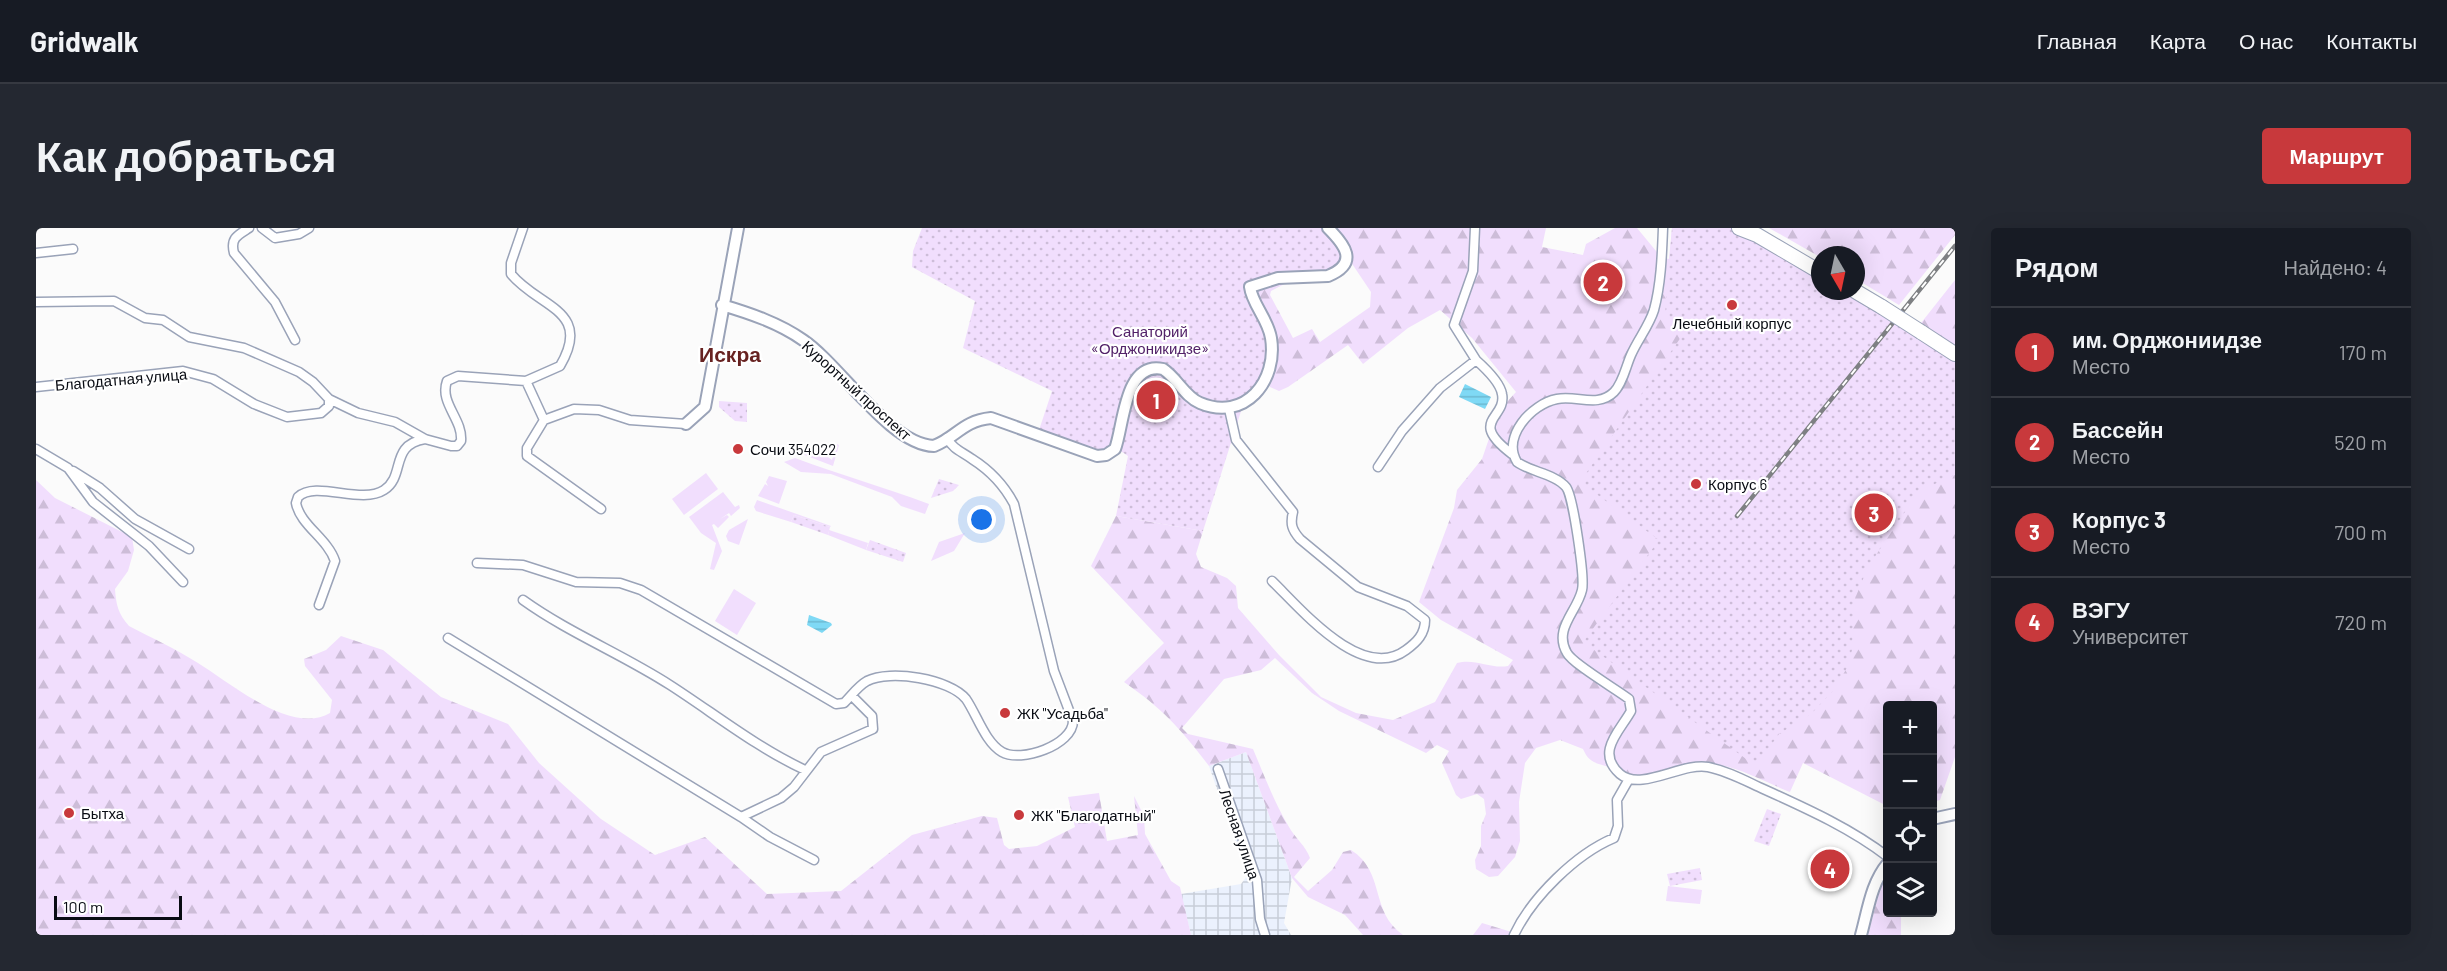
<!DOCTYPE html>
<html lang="ru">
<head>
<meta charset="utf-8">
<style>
  :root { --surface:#171b24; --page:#242831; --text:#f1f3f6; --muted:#9ea1a6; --line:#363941; --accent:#c8393c }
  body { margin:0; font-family:Barlow,sans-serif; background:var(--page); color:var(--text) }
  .controls { position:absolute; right:18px; bottom:18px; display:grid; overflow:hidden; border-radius:6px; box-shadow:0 6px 24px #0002 }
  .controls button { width:54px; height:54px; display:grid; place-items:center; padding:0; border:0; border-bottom:2px solid var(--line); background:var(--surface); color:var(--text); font:30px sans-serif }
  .compass { position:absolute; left:1775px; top:18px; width:54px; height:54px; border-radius:50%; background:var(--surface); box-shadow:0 6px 24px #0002; rotate:171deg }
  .scale { position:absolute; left:18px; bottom:15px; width:128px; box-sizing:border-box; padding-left:6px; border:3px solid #090c13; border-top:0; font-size:16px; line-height:21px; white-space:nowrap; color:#090c13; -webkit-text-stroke:4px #fff; paint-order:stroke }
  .you { position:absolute; left:946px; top:292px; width:21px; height:21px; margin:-15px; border:4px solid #fff; border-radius:50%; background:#1a73e8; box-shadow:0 0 0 9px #1a73e833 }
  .badge { display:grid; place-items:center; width:39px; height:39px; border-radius:50%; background:var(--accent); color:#fff; font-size:20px; font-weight:700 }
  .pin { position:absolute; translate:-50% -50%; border:3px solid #fff; box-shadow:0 2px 6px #0006 }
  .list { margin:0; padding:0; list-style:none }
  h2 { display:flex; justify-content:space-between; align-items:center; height:78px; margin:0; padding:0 24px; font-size:26px }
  h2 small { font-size:20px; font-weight:400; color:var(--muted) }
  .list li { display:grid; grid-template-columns:39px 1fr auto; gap:18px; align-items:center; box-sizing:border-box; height:90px; padding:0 24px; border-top:2px solid var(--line) }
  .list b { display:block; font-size:22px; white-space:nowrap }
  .list p { margin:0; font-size:20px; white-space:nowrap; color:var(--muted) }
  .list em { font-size:20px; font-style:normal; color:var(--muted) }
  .icon { flex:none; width:33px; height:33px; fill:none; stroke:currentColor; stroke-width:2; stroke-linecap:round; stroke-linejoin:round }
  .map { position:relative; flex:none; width:1919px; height:707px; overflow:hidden; border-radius:6px }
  header { display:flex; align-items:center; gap:36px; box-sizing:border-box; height:84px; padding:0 30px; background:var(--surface); border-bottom:2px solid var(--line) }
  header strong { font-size:28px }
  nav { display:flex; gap:33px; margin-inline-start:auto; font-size:21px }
  .intro { display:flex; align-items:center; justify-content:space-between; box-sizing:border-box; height:144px; padding:0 36px }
  h1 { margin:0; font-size:42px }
  .button { padding:15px 27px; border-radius:6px; background:var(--accent); color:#fff; font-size:21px; font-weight:700 }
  main { display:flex; gap:36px; padding:0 36px }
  aside { flex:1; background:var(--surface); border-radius:6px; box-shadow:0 6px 24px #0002 }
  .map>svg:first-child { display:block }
  .industrial { fill:url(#industrial-grid) }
  .green { fill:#f1defd }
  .forest { fill:url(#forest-firs) }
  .park { fill:url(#park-dots) }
  .water { fill:url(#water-rules) }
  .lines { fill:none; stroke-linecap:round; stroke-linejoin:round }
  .minor-casing { stroke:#9aa3b8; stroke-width:11 }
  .tertiary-casing { stroke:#9aa3b8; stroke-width:14 }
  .primary-casing { stroke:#9aa3b8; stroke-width:16 }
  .minor { stroke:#fff; stroke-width:8 }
  .tertiary { stroke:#fff; stroke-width:10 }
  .primary { stroke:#fff; stroke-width:14 }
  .rail-casing { stroke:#7e8083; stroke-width:4.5 }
  .rail { stroke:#fff; stroke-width:2; stroke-dasharray:7; stroke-linecap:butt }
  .primary-bridge-casing { stroke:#9aa3b8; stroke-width:16; stroke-linecap:butt }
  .primary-bridge { stroke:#fff; stroke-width:14 }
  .poi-dot { fill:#c8393c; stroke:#fff; stroke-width:2 }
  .labels { text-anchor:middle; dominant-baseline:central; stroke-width:4.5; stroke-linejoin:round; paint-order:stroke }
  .poi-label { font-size:15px; fill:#090c13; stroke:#fff; text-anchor:start }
  .park-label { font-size:15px; fill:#522168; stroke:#fff }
  .street-label { font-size:15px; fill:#090c13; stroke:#fff }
  .district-label { font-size:21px; font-weight:bold; fill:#672221; stroke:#fff }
</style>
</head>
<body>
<header>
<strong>Gridwalk</strong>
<nav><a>Главная</a><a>Карта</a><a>О нас</a><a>Контакты</a></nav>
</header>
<div class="intro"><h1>Как добраться</h1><a class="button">Маршрут</a></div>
<main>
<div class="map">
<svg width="1919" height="707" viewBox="0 0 1919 707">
  <defs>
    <pattern id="industrial-grid" width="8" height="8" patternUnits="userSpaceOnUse" patternTransform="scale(1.5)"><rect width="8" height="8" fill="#ebf1fd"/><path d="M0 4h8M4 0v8" fill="none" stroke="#c8cdd8"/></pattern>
    <pattern id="forest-firs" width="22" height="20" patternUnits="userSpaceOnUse" patternTransform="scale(1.5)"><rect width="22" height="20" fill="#f1defd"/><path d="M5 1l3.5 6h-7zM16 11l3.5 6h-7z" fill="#cdbdd8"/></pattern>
    <pattern id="park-dots" width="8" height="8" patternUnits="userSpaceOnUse" patternTransform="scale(1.5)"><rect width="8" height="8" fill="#f1defd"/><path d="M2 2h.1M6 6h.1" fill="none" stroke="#cdbdd8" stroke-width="1.8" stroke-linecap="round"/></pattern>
    <pattern id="water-rules" width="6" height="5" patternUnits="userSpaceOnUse" patternTransform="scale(1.5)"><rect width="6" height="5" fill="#7fd9f5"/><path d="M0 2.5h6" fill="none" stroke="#6cb9d1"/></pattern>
  </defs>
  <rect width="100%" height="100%" fill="#fbfbfb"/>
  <path class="industrial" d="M1210 524 1256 650 1248 695 1255 707H1155L1145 666 1205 656 1211 648 1173 538Z"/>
  <path class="green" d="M801 216 803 217 797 238 766 226 798 217 797 220 783 223 796 232Z
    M759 230C805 247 847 259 893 276L889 286 865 278 856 269 795 246 765 244 748 234Z
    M670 245 682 261 648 287 636 271Z
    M733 248 751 253 743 276 722 268 729 256 732 258 730 254Z
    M687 264 699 279 703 277 704 280 695 288 693 285 684 291 691 287 693 289 682 300 678 296 676 297 686 323 678 342 674 341 680 315 665 305 653 289Z
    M721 272 795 298 794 299 758 287 755 294 720 283 718 279Z
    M712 291 703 317 692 313 690 308 693 302Z
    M793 302 832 315 830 322 792 307Z
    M929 305 918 323 895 333 903 314Z
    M698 361 720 375 701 407 679 393Z
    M1632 658 1666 662 1664 676 1630 673Z"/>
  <path class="forest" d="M1292 0H1510L1506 19 1547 27 1550 16 1579 0H1601L1625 29 1633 31 1636 0 1784 63H1810L1919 133V529L1904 572 1897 574 1896 478H1852L1851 578 1767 535 1754 564C1731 555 1690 532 1666 536 1639 541 1616 551 1588 552 1584 547 1579 541 1573 539 1560 535 1553 535 1547 521L1524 512 1500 520 1489 535 1483 574 1484 613 1479 629 1462 648 1453 649 1440 641 1439 632 1445 618V598L1450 586 1448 571 1441 566 1425 571 1420 567 1406 535 1413 523 1401 517 1390 525 1303 483 1276 465 1239 430 1225 442 1188 451 1146 500 1152 506 1217 521C1228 547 1238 574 1253 599 1259 610 1270 618 1274 630L1258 649 1272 663 1296 642 1307 624 1315 622C1350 644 1333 683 1367 707H1327L1309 687 1272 669 1256 650 1210 524 1173 538C1144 500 1127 481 1088 454L1128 415 1055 338 1080 288 1167 303 1160 326 1165 339 1191 350 1200 358 1202 380 1243 427 1285 469 1320 485 1357 492 1399 474 1421 435C1439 430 1454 441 1472 438L1477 432 1405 392 1383 374 1418 280 1421 262 1446 231 1458 196 1468 177 1480 164 1436 110 1404 82 1372 100 1327 136 1312 117 1252 159 1243 163 1234 159 1213 62 1258 51 1235 63 1234 67 1257 110 1276 101 1284 114 1334 79 1335 64Z
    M1733 0H1919V7L1863 77 1820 51V27L1784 29Z
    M1919 52V125L1889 103 1885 95Z
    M0 252 19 270 96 309 98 322 92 343 79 361C80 376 82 386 93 398 116 410 140 421 162 435 193 454 256 508 294 485L296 472 269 438 268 431 290 422 305 408 347 422 405 469 472 496 503 535 565 591 619 627 669 609 731 666 805 663 876 607 946 588 961 590 968 617 973 621 1001 618 1039 599 1032 569 1063 565 1071 613 1102 607 1098 568 1108 588 1109 606 1135 653 1144 659 1155 707H0Z
    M1851 647 1852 684 1865 685V707H1832L1846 652Z
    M1446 695 1479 705 1478 707H1437Z"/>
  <path class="park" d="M886 0H1292L1311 27 1301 44 1216 56 1230 94 1234 142 1207 177 1167 303 1080 288 1092 228 1076 217C1053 231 1025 214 1002 205L1016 163 927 120 939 73 876 39 877 23Z
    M1636 0H1703L1784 47V63H1810L1919 133V247L1883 263 1832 339 1818 373 1816 422 1811 440 1797 463 1775 486 1743 506 1720 538 1547 414 1623 312 1544 254 1650 102 1629 87Z
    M683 173 711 175V194L699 193 683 179Z
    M903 251 923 257 917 263 895 270Z
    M758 287 794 299 792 307 755 294Z
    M834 312 870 325 867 334 830 322Z
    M1731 581 1745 586 1733 618 1718 613Z
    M1664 640 1666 652 1634 658 1631 646Z"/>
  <path class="water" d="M1429 156 1455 169 1449 181 1423 169Z
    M773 387 795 395 796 397 786 405 771 397Z"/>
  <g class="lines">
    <defs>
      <path id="minor" d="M213 0C202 7 194 10 198 25L239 74 259 112
        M226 0 239 10 263 6 273 0
        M487 0 475 35V46C503 80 557 82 524 138L490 153
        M1439 0 1437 43 1418 97 1440 132
        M1627 0C1626 27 1625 56 1618 82 1613 98 1602 111 1595 127 1590 138 1587 155 1578 164 1562 180 1541 167 1521 171 1495 176 1466 209 1481 234 1495 244 1519 246 1530 259 1537 267 1549 350 1546 362 1541 384 1517 401 1531 425 1537 436 1580 461 1593 471L1595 483C1584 503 1559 524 1584 546 1605 564 1646 534 1672 539 1691 543 1706 551 1723 559 1767 579 1813 599 1852 629
        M0 25 37 21
        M0 74 78 73 109 90 127 92 153 109 208 120 263 144 277 154 293 171 322 185 359 194 389 211 415 218H421L425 213C427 191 403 175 411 153L422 148 490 153 508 192
        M0 159 147 143 177 151 218 176 251 189 285 185 293 178V171
        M1193 181 1200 212 1257 284C1254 296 1256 302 1264 311L1322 359 1371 378 1389 392C1389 406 1381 414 1370 422 1326 455 1265 381 1236 353
        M0 221 32 240 57 274 113 318 147 354
        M1342 239 1366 203 1404 160 1440 132C1449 140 1464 154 1466 166 1471 191 1431 192 1476 226
        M37 243 64 260 99 291 153 321
        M565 281 491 228V220L508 192 538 181 563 182 594 192 650 196
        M441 335 487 337 540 354 584 355 605 362 800 476 808 475C815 468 822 458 831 453 854 441 914 451 930 471 941 487 949 514 966 524 985 535 1037 517 1037 493L1018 443 978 276C968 257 955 243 936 231 925 223 918 222 911 210
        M487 372C533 405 586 426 634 457 679 486 720 519 769 542
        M283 377 299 333C292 311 264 297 260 275L262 269C280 252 325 277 348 262 370 248 353 217 389 211
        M412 410 705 589 745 570 758 559 785 524 837 501 836 488 816 468
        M1182 541 1221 652 1224 691 1229 707
        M705 589 734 609 778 632
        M1478 707C1496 669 1540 626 1578 610L1582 598 1581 572 1593 551"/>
      <path id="tertiary" d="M686 77C713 85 743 95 767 112 804 137 854 217 898 218 921 209 926 193 955 190L1061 228 1070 227 1079 221C1088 197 1088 133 1127 141 1141 150 1149 169 1164 175 1209 194 1242 153 1235 110 1232 91 1216 76 1214 59L1242 50 1292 48C1324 35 1308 16 1292 0
        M650 196 669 179 702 0
        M1896 591 1919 586
        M1825 707C1832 682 1835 655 1852 635"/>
      <path id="primary" d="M1703 0 1721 7 1784 44
        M1819 63 1846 79
        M1885 104 1919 126"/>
    </defs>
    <use href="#minor" class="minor-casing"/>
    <use href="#tertiary" class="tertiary-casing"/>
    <use href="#primary" class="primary-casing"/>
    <use href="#minor" class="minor"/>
    <use href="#tertiary" class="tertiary"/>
    <use href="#primary" class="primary"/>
    <defs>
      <path id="rail" d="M1701 288 1919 18"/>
    </defs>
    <use href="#rail" class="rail-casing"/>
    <use href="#rail" class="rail"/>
    <defs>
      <path id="primary-bridge" d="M1846 79 1885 104"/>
    </defs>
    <use href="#primary-bridge" class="primary-bridge-casing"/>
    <use href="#primary-bridge" class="primary-bridge"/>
  </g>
  <g class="poi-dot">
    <circle cx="1696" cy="77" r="6"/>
    <circle cx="702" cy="221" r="6"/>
    <circle cx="1660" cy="256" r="6"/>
    <circle cx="969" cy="485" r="6"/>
    <circle cx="33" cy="585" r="6"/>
    <circle cx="983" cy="587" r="6"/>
  </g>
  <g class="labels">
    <g class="poi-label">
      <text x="1696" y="95" text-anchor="middle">Лечебный корпус</text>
      <text x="714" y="221">Сочи 354022</text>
      <text x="1672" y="256">Корпус 6</text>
      <text x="981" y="485">ЖК "Усадьба"</text>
      <text x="45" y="585">Бытха</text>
      <text x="995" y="587">ЖК "Благодатный"</text>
    </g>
    <g class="park-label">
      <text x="1114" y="103">Санаторий<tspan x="1114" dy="17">«Орджоникидзе»</tspan></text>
    </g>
    <g class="street-label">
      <text transform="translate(85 151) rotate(-5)">Благодатная улица</text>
      <text transform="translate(821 162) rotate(42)">Курортный проспект</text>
      <text transform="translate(1204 606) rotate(71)">Лесная улица</text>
    </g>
    <g class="district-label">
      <text x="694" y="125">Искра</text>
    </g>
  </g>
</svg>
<div class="controls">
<button>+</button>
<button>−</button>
<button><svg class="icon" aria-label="locate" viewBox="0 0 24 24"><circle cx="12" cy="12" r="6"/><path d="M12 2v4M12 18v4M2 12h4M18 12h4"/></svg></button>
<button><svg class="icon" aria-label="layers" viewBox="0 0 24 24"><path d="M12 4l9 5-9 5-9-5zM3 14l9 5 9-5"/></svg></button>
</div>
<svg class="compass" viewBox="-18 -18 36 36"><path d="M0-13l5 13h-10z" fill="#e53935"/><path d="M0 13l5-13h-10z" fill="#9ea1a6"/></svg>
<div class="scale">100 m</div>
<div class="you"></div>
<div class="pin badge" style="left:1120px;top:172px">1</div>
<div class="pin badge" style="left:1567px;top:54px">2</div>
<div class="pin badge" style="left:1838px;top:285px">3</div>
<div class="pin badge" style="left:1794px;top:641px">4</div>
</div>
<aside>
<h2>Рядом<small>Найдено: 4</small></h2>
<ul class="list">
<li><span class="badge">1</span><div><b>им. Орджониидзе</b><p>Место</p></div><em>170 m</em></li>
<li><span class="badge">2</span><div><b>Бассейн</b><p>Место</p></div><em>520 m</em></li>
<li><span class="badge">3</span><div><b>Корпус 3</b><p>Место</p></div><em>700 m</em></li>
<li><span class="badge">4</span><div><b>ВЭГУ</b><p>Университет</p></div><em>720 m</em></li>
</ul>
</aside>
</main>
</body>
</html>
